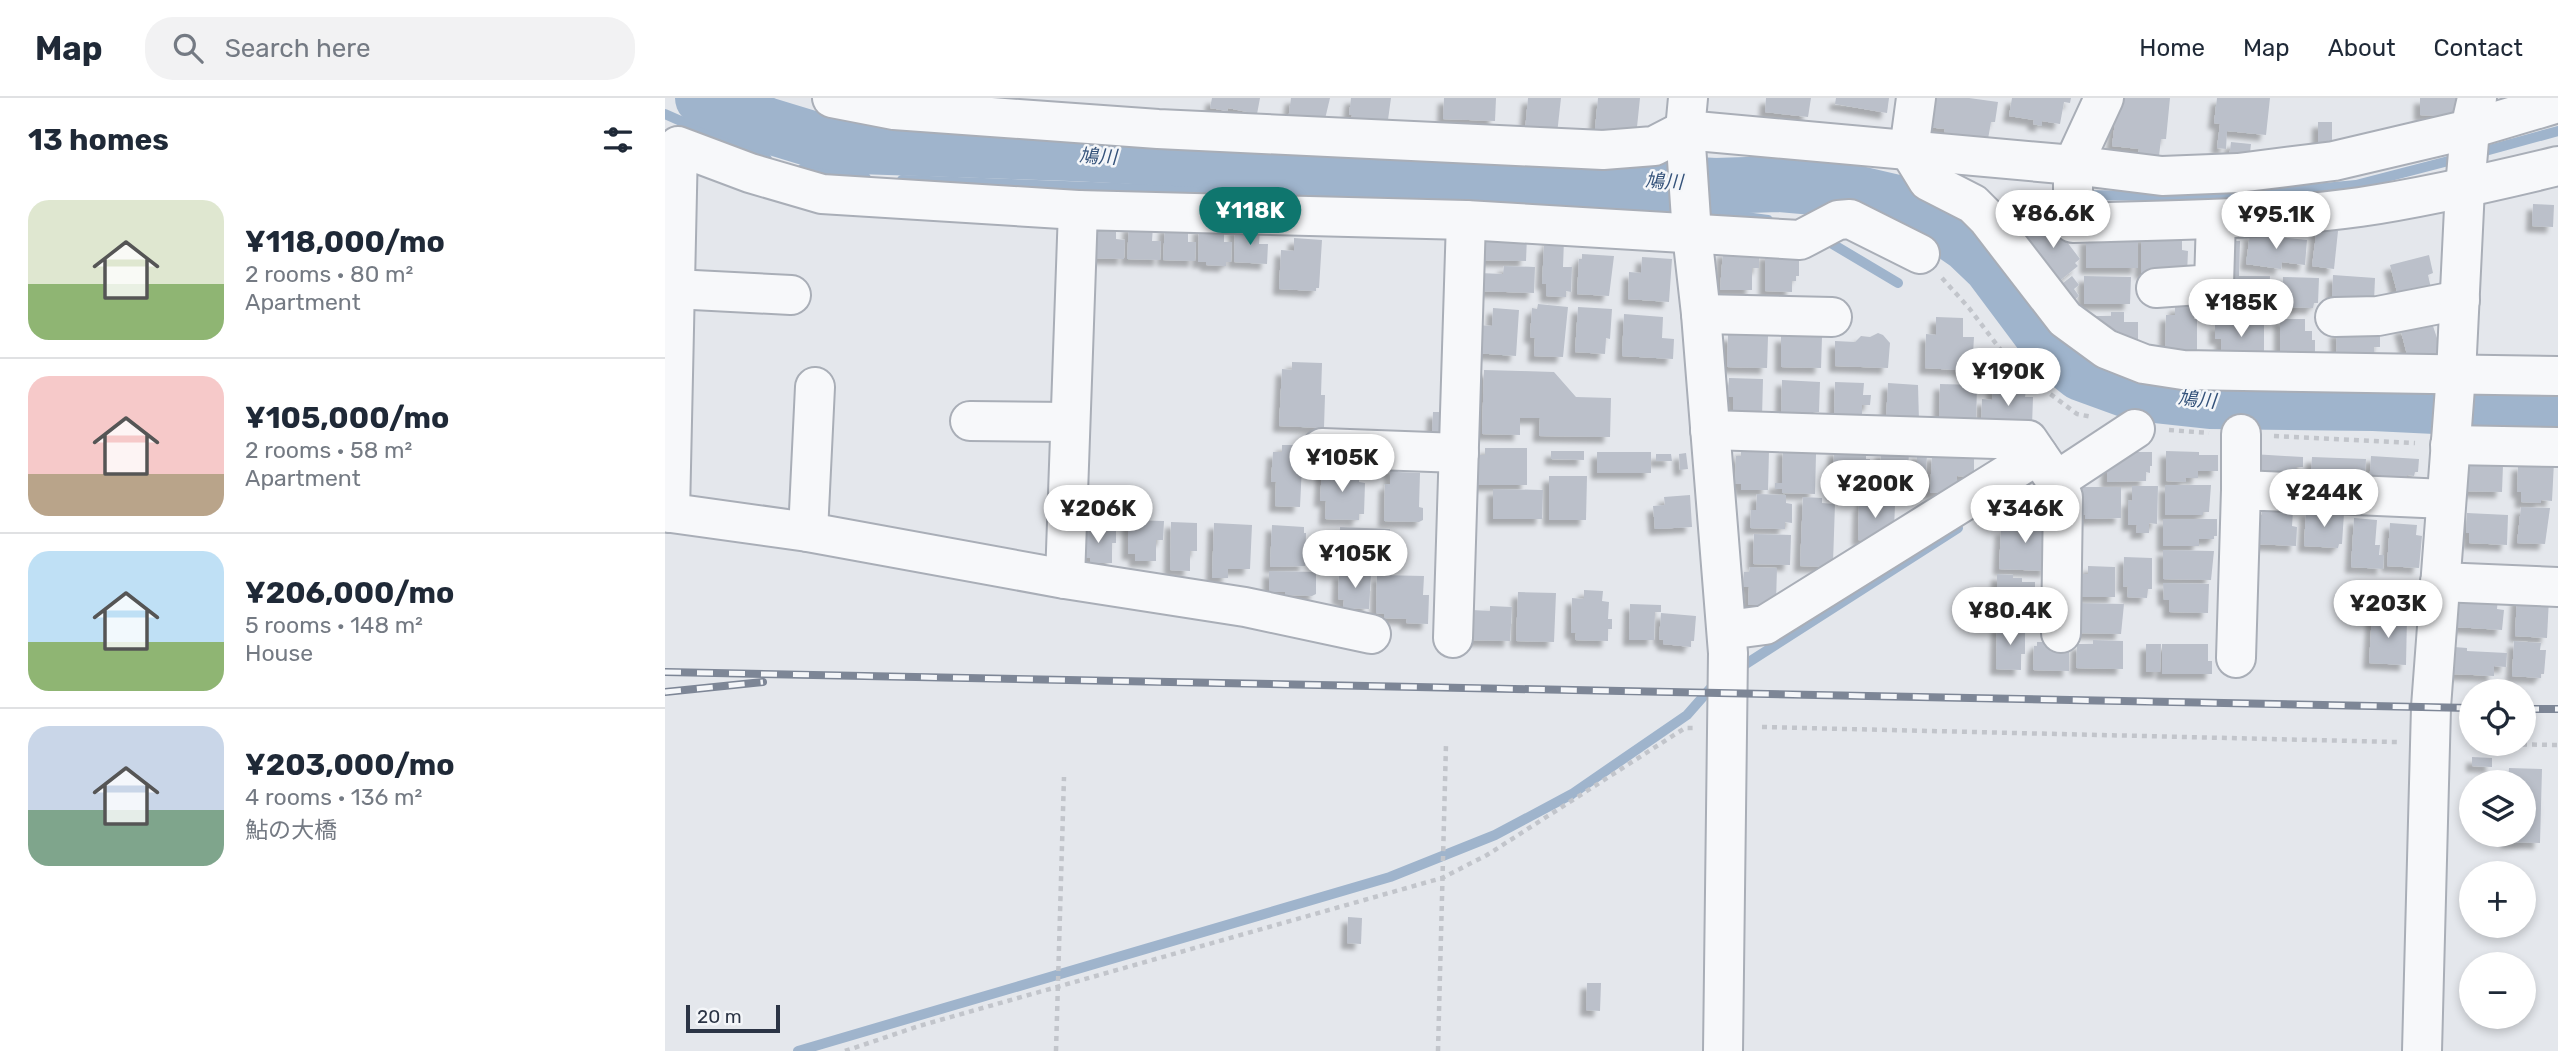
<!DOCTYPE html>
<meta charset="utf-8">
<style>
:root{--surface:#fff;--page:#f2f2f3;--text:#1f2937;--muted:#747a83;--line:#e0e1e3;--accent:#0f766e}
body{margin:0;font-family:Rubik,"Noto Sans JP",sans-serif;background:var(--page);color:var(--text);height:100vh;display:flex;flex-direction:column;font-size:26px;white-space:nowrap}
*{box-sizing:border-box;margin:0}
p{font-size:23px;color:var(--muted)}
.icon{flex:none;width:38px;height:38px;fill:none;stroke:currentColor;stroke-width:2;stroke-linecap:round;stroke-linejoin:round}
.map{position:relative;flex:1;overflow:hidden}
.drawer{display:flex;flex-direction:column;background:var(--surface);width:665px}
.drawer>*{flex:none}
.tools{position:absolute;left:1794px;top:581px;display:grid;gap:14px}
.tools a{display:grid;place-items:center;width:77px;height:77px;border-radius:50%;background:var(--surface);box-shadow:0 4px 10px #0003;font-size:35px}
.scale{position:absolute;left:21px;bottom:18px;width:94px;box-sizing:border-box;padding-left:7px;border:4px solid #2b3445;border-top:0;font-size:19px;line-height:24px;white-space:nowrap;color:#2b3445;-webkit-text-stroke:5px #f4f6f9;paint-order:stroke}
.price{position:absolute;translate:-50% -60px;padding:0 16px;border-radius:24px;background:#fff;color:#222;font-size:23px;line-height:46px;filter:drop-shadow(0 2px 4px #0008)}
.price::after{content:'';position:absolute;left:50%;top:42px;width:21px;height:16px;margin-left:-10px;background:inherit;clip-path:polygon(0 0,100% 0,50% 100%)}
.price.current{background:var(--accent);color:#fff}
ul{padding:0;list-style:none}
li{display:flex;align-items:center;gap:21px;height:175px;padding:0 28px}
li+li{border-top:2px solid var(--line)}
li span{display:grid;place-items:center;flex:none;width:196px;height:140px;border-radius:21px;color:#555}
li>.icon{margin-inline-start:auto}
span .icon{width:84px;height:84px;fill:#fffc;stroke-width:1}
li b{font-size:30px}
h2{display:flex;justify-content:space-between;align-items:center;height:84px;padding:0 28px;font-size:30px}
header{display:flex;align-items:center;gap:42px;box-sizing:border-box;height:98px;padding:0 35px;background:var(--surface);border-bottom:2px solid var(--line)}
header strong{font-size:33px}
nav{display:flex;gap:38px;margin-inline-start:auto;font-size:24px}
.search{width:490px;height:63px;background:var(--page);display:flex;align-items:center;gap:18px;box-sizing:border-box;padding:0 24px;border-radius:28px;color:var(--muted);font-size:26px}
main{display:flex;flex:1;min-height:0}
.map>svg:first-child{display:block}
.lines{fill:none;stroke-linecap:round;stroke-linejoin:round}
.stream{stroke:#9fb4cc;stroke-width:10}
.river{stroke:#9fb4cc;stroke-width:56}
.building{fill:#bbc0ca;filter:url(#shadow)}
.minor-casing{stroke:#a9aeb7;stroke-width:42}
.path{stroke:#c2c5cb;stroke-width:4.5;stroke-dasharray:5 5;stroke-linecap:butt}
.minor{stroke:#f7f8fa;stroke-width:38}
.rail-casing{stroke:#7d8696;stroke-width:8}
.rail{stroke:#f4f6f9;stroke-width:5;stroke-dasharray:16;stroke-linecap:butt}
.labels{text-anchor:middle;stroke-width:5;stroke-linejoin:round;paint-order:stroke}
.water-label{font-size:19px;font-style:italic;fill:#34527a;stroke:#f4f6f9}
</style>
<header>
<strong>Map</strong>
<div class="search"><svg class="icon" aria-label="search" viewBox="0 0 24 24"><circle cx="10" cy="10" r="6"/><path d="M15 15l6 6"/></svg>Search here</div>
<nav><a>Home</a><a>Map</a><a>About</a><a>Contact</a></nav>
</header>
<main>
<section class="drawer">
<h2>13 homes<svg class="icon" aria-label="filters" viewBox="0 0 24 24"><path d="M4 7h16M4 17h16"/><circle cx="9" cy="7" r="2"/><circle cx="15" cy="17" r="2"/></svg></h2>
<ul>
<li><span style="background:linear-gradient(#dfe7d0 60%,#8fb573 0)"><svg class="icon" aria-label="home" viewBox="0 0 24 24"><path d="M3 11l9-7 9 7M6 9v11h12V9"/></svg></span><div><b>¥118,000/mo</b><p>2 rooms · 80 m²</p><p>Apartment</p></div></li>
<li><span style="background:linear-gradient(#f6c9c9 70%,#b9a48a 0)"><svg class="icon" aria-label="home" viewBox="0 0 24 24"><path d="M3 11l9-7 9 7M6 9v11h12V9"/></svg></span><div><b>¥105,000/mo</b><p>2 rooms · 58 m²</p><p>Apartment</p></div></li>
<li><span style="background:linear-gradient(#bfe0f5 65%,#8fb573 0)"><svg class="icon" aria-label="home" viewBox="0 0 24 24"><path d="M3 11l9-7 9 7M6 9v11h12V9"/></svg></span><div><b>¥206,000/mo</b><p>5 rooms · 148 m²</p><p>House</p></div></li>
<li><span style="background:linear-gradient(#c9d6e8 60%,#7fa58c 0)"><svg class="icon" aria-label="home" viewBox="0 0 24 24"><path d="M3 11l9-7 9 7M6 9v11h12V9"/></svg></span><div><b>¥203,000/mo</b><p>4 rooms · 136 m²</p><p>鮎の大橋</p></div></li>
</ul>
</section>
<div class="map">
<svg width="1893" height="953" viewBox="0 0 1893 953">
<defs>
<filter id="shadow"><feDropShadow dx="-6" dy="6" stdDeviation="2" flood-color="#0004"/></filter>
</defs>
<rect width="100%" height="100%" fill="#e4e7ec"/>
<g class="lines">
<g class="stream">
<path d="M0 16 102 61"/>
<path d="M1813 55 1893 33"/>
<path d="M137 71 201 80"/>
<path d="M237 82 785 102"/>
<path d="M1415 97 1562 99 1691 87 1795 60"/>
<path d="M804 103 1016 112"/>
<path d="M1035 113 1103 122"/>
<path d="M1332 119 1356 97H1400"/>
<path d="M1159 141 1233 185"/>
<path d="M1303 146 1319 131"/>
<path d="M1468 310 1486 297"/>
<path d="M1073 571 1293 430"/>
<path d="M133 953 725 779 830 737 907 696 1022 617 1051 584"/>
</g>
<path class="river" d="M38 0 101 27 147 41 193 48 406 55 821 75 1050 88 1114 86 1172 91 1228 104 1280 130 1303 146 1326 168 1391 255 1416 275 1471 295 1545 303 1709 305 1893 314"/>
</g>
<g class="building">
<path d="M547 0H595L592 16 563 10 562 13 545 10Z"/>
<path d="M626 0H665L660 21 623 23Z"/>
<path d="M686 0H726L722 29 686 25 687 17H684Z"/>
<path d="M779 0H831L830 23 778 21Z"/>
<path d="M863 0H896L892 36 860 33Z"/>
<path d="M933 0H975L972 29H970L969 34 930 31Z"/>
<path d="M1101 0H1146L1143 19 1100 14Z"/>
<path d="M1171 0H1224L1222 15 1170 6Z"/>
<path d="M1266 0H1304L1333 4 1330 24H1326L1323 41 1279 34 1280 31 1262 29Z"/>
<path d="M1347 0H1406L1405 5 1399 4 1395 26 1377 23V28L1368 26 1369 22 1344 18Z"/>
<path d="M1453 0H1505L1501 41H1496L1494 58 1473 56 1474 51 1447 48Z"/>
<path d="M1552 0H1605L1601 37 1562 33 1561 51 1552 50 1555 26 1549 25Z"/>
<path d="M1755 0H1792L1791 19 1755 17Z"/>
<rect x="1653" y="24" width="14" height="21"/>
<path d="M1566 44 1586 46 1584 63 1564 61Z"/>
<path d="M1868 106 1889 107 1888 129 1867 128Z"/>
<path d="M1381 122 1383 125 1386 123 1415 161 1410 165 1413 168 1393 184 1359 139Z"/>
<path d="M428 126H451V141L460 142 459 161 427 160Z"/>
<path d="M464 127 488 128 487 143H496L495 162 462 161Z"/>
<path d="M500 128 523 129V144H531L530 163 498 162Z"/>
<path d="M534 129 559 130V144H567L566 164H561V168L541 167V164H533Z"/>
<path d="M570 130 595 131 594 146H603L602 166 569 164Z"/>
<path d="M1652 130 1673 133 1669 171 1647 168Z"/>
<path d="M1585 136 1642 142 1640 167 1617 164 1616 171 1581 166Z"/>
<path d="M1476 137H1517V152L1523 153 1522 176 1476 175Z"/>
<path d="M815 138H862L861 163 814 162Z"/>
<path d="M1473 138V170H1421V140Z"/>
<path d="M629 140 657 142 654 190H651V193L614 191 616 152 629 153Z"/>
<path d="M884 141 899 142 898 169H907L906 194 901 193V199L881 198V186H877L879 148H883Z"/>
<path d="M1566 143H1575L1574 178H1605L1604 205H1608V217H1565Z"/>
<path d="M1058 153 1094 155V170H1087V192H1055Z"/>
<path d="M1100 155 1134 157V178H1131V183H1127V194L1100 193Z"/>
<path d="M917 156 949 158 944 198 912 196 914 161H917Z"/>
<path d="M1764 157 1768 175 1763 177 1766 190 1738 197 1737 193 1732 194 1725 167Z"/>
<path d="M977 159 1007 161 1004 204 963 201 964 174 976 175Z"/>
<path d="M839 168 870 169 869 195 813 193 814 175 838 176Z"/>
<path d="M1668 177 1710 180 1709 203 1667 198Z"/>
<path d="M1407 178 1414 187 1409 191 1414 198 1403 208 1393 189Z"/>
<path d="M1419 178 1466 179 1465 206H1419Z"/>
<path d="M1618 179 1654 180 1653 205H1649L1648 210 1617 209Z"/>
<path d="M873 206 903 209 898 259 869 258 870 240 865 239 867 210 872 211Z"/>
<path d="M1510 208H1529V221H1532V259L1500 258 1501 217H1510Z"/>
<path d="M913 209 947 211 945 241 941 240 940 256 910 254Z"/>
<path d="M828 210 854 212 851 258 810 255 812 227 827 228Z"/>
<path d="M1446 214H1459V224H1473V249L1431 230V218H1446Z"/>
<path d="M959 216 998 219 997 240 1009 241 1008 261 957 258Z"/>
<path d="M1271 219 1298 220V239H1309L1307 273 1260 270 1261 236 1271 237Z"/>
<path d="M1615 221H1640V233H1647V242H1650V258L1615 262Z"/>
<path d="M1767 225 1776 252 1773 253 1774 256 1744 264 1735 230Z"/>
<path d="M1550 226 1599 227V258L1556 257V241H1550Z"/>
<path d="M1715 232V249H1709L1710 262 1672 264 1671 233Z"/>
<path d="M1213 235 1218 237 1225 245 1223 270 1170 268V243L1190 244 1196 238 1205 239Z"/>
<path d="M1063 237 1103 238 1102 270 1062 269Z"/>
<path d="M1116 238 1157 239 1156 270 1116 269Z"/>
<path d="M627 264 657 265 656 297H660L659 330 614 328 617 271 627 272Z"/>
<path d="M819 272 889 274 911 299 946 300 945 339 874 338 875 320H855V337L817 336Z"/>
<path d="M1064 280 1098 281 1097 320 1068 314V299H1063Z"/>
<path d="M1117 282 1155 284 1154 314H1148V320L1116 319Z"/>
<path d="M1170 284 1199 285 1198 297H1206L1205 307H1197V318L1169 320Z"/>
<path d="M1223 285 1253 287 1254 324 1221 322Z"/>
<path d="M1275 286 1312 287 1311 326 1274 324Z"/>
<path d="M1328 288 1361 292 1360 299H1368L1367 328 1316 325 1317 301 1327 302Z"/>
<path d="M768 314H779L778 335 767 334Z"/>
<path d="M617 347H638L635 409 610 408 611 384H606L608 354H617Z"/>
<path d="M820 350H862V387H811L812 357H820Z"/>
<path d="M1118 350 1146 351V356H1151L1150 396 1117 395V391H1110V385H1117Z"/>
<path d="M1169 351 1184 352V356H1201V361H1205L1204 386H1201V397L1168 396Z"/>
<path d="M1076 352H1104L1103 392H1076V386H1070L1071 358H1076Z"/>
<path d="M886 353H919V362L886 361Z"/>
<path d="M1501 353 1534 354V357H1553V373H1533V380H1520L1521 384 1501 383Z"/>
<rect x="932" y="354" width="54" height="21"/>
<path d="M1216 354 1244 355 1243 373H1248L1246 398 1214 396Z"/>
<path d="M1459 354H1487V368H1485V375L1481 374V383L1442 384V366H1452V358Z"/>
<path d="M1021 355 1023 371 1015 372 1014 356Z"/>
<path d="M1252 355 1262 356 1261 375H1252Z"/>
<path d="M991 356H1006L1007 363H991Z"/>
<path d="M1267 356 1309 358V379L1292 378V391L1284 395H1265Z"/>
<path d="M1587 356 1638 359V369H1631V372H1627V385L1596 383Z"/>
<path d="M1706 358 1754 361 1753 374H1750L1749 378 1742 377 1741 390 1704 388Z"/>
<path d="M1647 359 1701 361 1700 380 1645 386Z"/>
<path d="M1889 364 1887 403 1876 402V405L1856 404V394H1852L1853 367Z"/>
<path d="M1799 365 1838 367 1837 394 1797 393Z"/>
<path d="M660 366H679L678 380H694V384L700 385 699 416H694V422L660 421 661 403H655L657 371H659Z"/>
<path d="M725 368 734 369 733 374 755 375 754 409 758 410V422L754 424 719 423 720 386H725Z"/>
<path d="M884 378H922L921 422H884Z"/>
<path d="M1500 387H1546L1544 414H1538V417H1500Z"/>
<path d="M1467 388H1493L1492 426 1484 425V435H1471L1472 427H1463V402L1467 403Z"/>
<path d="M1416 389H1456V420L1420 421V417H1412Z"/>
<path d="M828 391 878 392 877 421H828Z"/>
<path d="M1092 396 1121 397V405L1127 406V425L1120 424V431L1085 430 1086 412H1091Z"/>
<path d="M1025 397 1027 429 990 431 988 408 1000 407 999 399Z"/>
<path d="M1138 399 1157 400V405L1170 406 1168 465H1162V469L1135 468Z"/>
<path d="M1198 400 1219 401V406L1230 407 1229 431 1213 443 1193 442 1194 407H1197Z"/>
<path d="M1856 409 1885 410 1880 446 1852 445Z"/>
<path d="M1597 411 1628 413 1627 428 1632 429 1631 448 1589 446 1590 417H1597Z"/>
<path d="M1641 413 1679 415 1677 446H1674L1673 450 1639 448Z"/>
<path d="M1356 415 1375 416 1374 426H1383L1382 473 1334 471 1336 431H1342V428L1346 429 1347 425H1356Z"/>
<path d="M1802 415 1843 417 1842 447 1804 445V435H1801Z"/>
<path d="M1689 420 1712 422 1710 447H1715L1714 457H1719L1718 471 1686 469Z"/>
<path d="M1498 421H1552V438H1549V441H1534V448H1498Z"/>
<path d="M463 422 499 423 498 442H491V463H470V456H463Z"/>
<path d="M506 424 532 425V453H525V473L505 472Z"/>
<path d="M549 425 587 427 585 471H563V480H547Z"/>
<path d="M1725 425 1752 427 1751 437 1757 438 1754 470 1722 468Z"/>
<path d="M607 427 639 429V435H641L640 468 605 469Z"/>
<path d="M675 429 725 431 724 460 674 458Z"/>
<path d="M416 430 451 431V445H447V465H425V460H415Z"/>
<path d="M1089 436 1126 437 1125 467 1088 466Z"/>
<path d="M1498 452 1549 453 1546 482 1498 481Z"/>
<path d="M1459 459 1487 460V491H1483L1482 500 1462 499 1463 488 1458 489Z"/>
<path d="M1423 468 1450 469V499H1414L1415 476H1423Z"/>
<path d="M1085 469 1112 470 1111 504 1107 507H1083L1084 489H1078L1079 474H1084Z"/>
<path d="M604 473 651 474V496L647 498 620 497V494H604Z"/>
<path d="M674 475 706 476 704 511 678 510 679 502 673 501Z"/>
<path d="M1332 476 1348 477V480H1357V484H1370V513H1343L1344 508 1332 505Z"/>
<path d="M712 477 759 478 758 497H764L763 526 741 525 742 521 719 520V516L711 515Z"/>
<path d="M1498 485 1544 486 1543 515 1504 514V502H1499Z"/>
<path d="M919 492 938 493 937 503 944 504 943 521H947V531H943V543L910 542 911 535H906L907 500 919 501Z"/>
<path d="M853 494 891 495 889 544 851 543Z"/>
<path d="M1833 499 1832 511 1839 512 1837 532 1790 529 1792 503Z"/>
<path d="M1852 499 1884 500 1882 540 1850 538Z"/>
<path d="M1413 505 1459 506 1456 536 1412 535Z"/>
<path d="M965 506 996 507V514H990L989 542H964Z"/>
<path d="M825 508 847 509 845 543 803 542 807 512 825 513Z"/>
<path d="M996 515 1031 518 1029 543H1026V549L998 546V542L994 541Z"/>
<path d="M1707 516 1742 518 1741 567 1704 565Z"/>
<path d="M1332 527 1352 528V532H1360V556H1356V572L1331 571Z"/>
<path d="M1428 542 1458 543V571L1411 570 1412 546H1428Z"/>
<path d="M1849 543 1876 545 1875 552H1881L1879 576H1876V580L1847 578Z"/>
<path d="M1372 544H1385L1404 552V573L1368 572 1369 548H1372Z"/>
<path d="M1481 546H1496L1495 574H1481Z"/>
<path d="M1497 546H1543V563H1547V576H1497Z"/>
<path d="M1789 549 1802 550V553L1842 555 1841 569 1829 568V578L1787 576Z"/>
<path d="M1807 659 1827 660V669L1807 668Z"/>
<path d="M1844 670 1877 671 1875 745 1842 744V737H1858V684H1843Z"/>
<path d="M683 819 697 820 696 846 682 845Z"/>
<path d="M922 885H936L935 913 921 912Z"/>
</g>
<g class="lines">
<defs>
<g id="minor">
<path d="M167 0 229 12 493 31 938 52 989 48 1020 32 1408 67 1497 78 1573 75 1669 63 1805 31 1893 5"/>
<path d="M1023 0 1020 32 1027 136 1036 216 1063 555 1058 953"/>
<path d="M1251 0 1244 52 1263 83 1308 106 1322 120 1400 221 1441 251 1479 266 1518 272 1893 278"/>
<path d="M1439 0 1408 67V125C1504 122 1600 122 1695 109 1762 99 1827 84 1893 68"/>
<path d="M1491 190 1549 186 1551 121"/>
<path d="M9 191 126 197"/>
<path d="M1036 216 1167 219"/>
<path d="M1670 219 1713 218 1795 202"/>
<path d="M305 323 405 324"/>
<path d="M1045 332 1363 342 1391 383 1470 331"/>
<path d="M1576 336V392"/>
<path d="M1785 347 1893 349"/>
<path d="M657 350 794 355"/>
<path d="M1391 383 1398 399 1396 535"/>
<path d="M0 414 143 434 400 481 580 509 706 536"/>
<path d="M5 415 13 48 85 75 157 96 413 112"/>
<path d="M143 434 150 289"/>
<path d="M400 481 413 112 801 122 1135 142 1173 122 1185 121 1255 156"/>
<path d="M1775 484 1893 489"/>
<path d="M1062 532 1100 527 1373 357"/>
<path d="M788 540 801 122"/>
<path d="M1571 560 1576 392 1781 401"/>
<path d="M1757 953 1766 609 1791 276 1800 90 1805 31 1812 0"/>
</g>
</defs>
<use href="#minor" class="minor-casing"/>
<g class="path">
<path d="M1277 180 1304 210 1348 268 1412 316 1427 319"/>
<path d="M1504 332 1544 335"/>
<path d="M1609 338 1750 345"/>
<path d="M1097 629 1732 644"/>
<path d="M1827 646 1893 647"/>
<path d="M180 953 254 928 777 780 822 757 1020 630H1028"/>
<path d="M391 953 399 679"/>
<path d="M773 953 781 646"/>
</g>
<use href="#minor" class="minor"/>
<defs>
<g id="rail">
<path d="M0 574 1806 610"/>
<path d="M0 594 98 584"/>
<path d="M1858 611H1893"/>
</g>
</defs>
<use href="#rail" class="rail-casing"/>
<use href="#rail" class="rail"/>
</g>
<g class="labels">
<g class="water-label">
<text transform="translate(433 58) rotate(2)" y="7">鳩川</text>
<text transform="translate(999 83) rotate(2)" y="7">鳩川</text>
<text transform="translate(1532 301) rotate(5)" y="7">鳩川</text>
</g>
</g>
</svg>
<div class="tools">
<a><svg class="icon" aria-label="locate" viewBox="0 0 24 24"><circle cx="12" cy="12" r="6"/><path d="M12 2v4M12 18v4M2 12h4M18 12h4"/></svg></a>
<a><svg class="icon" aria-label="layers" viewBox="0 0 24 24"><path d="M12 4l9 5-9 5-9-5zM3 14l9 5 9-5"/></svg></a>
<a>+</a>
<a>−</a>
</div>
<div class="scale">20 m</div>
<b class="price current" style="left:585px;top:149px">¥118K</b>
<b class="price" style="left:1388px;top:152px">¥86.6K</b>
<b class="price" style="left:1611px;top:153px">¥95.1K</b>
<b class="price" style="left:1576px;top:241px">¥185K</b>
<b class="price" style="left:1343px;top:310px">¥190K</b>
<b class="price" style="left:677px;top:396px">¥105K</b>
<b class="price" style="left:1210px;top:422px">¥200K</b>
<b class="price" style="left:1659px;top:431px">¥244K</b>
<b class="price" style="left:433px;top:447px">¥206K</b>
<b class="price" style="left:1360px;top:447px">¥346K</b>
<b class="price" style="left:690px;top:492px">¥105K</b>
<b class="price" style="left:1723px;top:542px">¥203K</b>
<b class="price" style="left:1345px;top:549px">¥80.4K</b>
</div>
</main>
